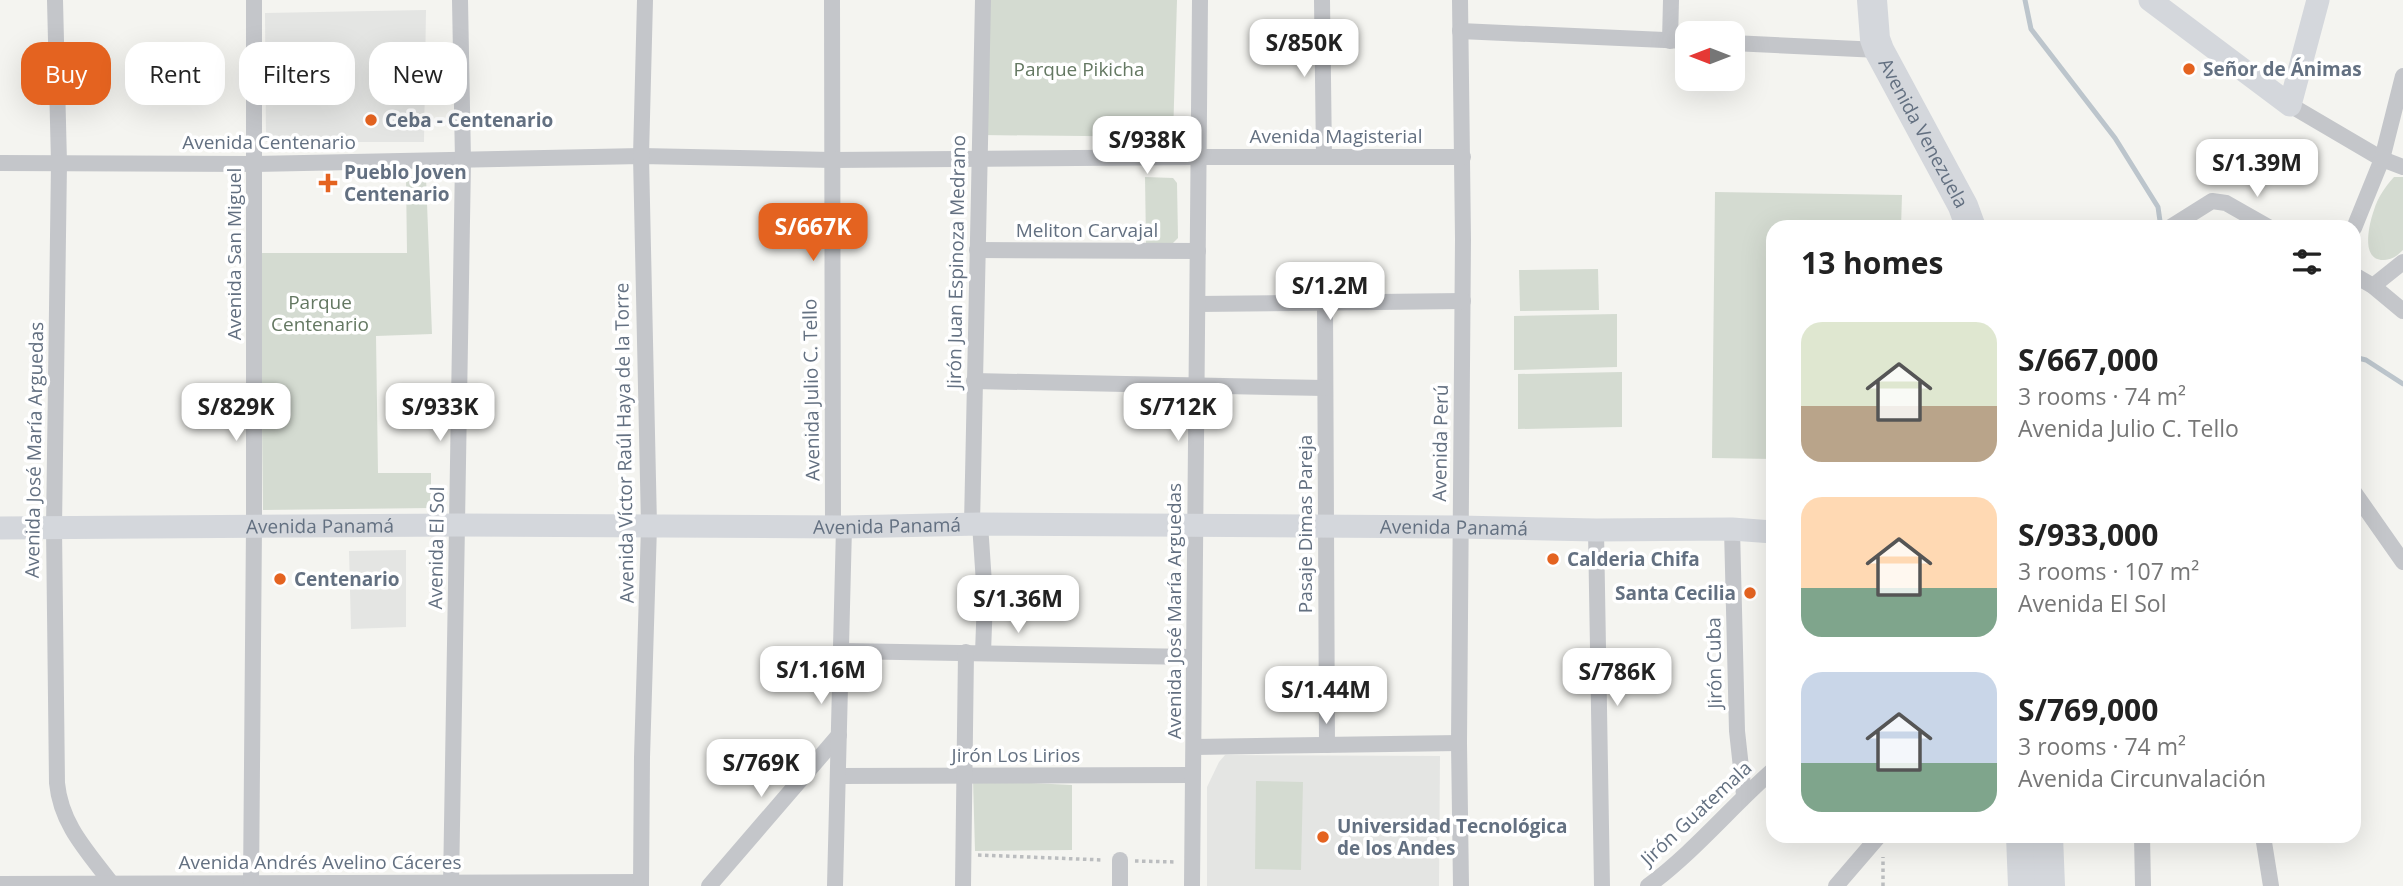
<!DOCTYPE html>
<meta charset="utf-8">
<style>
:root{--surface:#fff;--page:#f2f2f2;--text:#222;--muted:#767676;--accent:#e46320}
body{margin:0;font-family:"Open Sans",sans-serif;background:var(--page);color:var(--text);height:100vh;display:flex;flex-direction:column;font-size:26px;white-space:nowrap}
*{box-sizing:border-box;margin:0}
p{font-size:23px;color:var(--muted)}
.icon{flex:none;width:38px;height:38px;fill:none;stroke:currentColor;stroke-width:2;stroke-linecap:round;stroke-linejoin:round}
.map{position:relative;flex:1;overflow:hidden}
.side{position:absolute;left:1766px;top:220px;width:595px;height:623px;display:flex;flex-direction:column;background:var(--surface);border-radius:21px;box-shadow:0 7px 28px #0002}
.side>*{flex:none}
.banner{position:absolute;left:21px;top:42px;width:665px;height:63px;display:flex;gap:14px}
.needle{width:46px;rotate:270deg}
.buttons{position:absolute;left:1675px;top:21px;display:grid;gap:14px}
.buttons a{display:grid;place-items:center;width:70px;height:70px;border-radius:14px;background:var(--surface);box-shadow:0 7px 28px #0002;font-size:35px}
.price{position:absolute;translate:-50% -60px;padding:0 16px;border-radius:14px;background:#fff;color:#222;font-size:23px;line-height:46px;filter:drop-shadow(0 2px 4px #0008)}
.price::after{content:'';position:absolute;left:50%;top:42px;width:21px;height:16px;margin-left:-10px;background:inherit;clip-path:polygon(0 0,100% 0,50% 100%)}
.price.selected{background:var(--accent);color:#fff}
ul{padding:0;list-style:none}
li{display:flex;align-items:center;gap:21px;height:175px;padding:0 35px}
li span{display:grid;place-items:center;flex:none;width:196px;height:140px;border-radius:21px;color:#555}
li>.icon{margin-inline-start:auto}
span .icon{width:84px;height:84px;fill:#fffc;stroke-width:1}
li b{font-size:30px}
h2{display:flex;justify-content:space-between;align-items:center;height:84px;padding:0 35px;font-size:30px}
.tag{padding:0 24px;border-radius:21px;background:var(--surface);box-shadow:0 7px 28px #0002;font-size:24px;line-height:63px}
.tag.selected{background:var(--accent);color:#fff}
.map>svg:first-child{display:block}
.built{fill:#e4e5e3}
.green{fill:#d4dbd1}
.lines{fill:none;stroke-linecap:round;stroke-linejoin:round}
.stream{stroke:#bcc5cc;stroke-width:5}
.path{stroke:#bbbdbf;stroke-width:3.5;stroke-dasharray:3.5 3.5;stroke-linecap:butt}
.street{stroke:#c4c6ca;stroke-width:16}
.secondary{stroke:#d4d7dc;stroke-width:23}
.highway{stroke:#d4d7dc;stroke-width:30}
.poi-dot{fill:#e46320;stroke:#fff;stroke-width:2.5}
.labels{text-anchor:middle;stroke-width:7;stroke-linejoin:round;paint-order:stroke}
.park-label{font-size:19px;fill:#647862;stroke:#fff}
.poi-label{font-size:19px;font-weight:bold;fill:#637081;stroke:#fff;text-anchor:start}
.street-label{font-size:19px;fill:#637081;stroke:#fff}
</style>
<div class="map">
<svg width="2403" height="886" viewBox="0 0 2403 886">
<rect width="100%" height="100%" fill="#f4f4f0"/>
<g class="built">
<path d="M426 10 424 142H266L265 13Z"/>
<path d="M406 550V627L351 629 349 551Z"/>
<path d="M1225 755 1440 756 1439 886H1207V787L1219 762Z"/>
</g>
<g class="green">
<path d="M987 0H1177L1173 137 981 135Z"/>
<path d="M406 177H426L432 334 376 336 378 473H431V508L263 510 260 253H407Z"/>
<path d="M1145 177 1173 178 1177 183 1178 238 1173 243 1146 244Z"/>
<path d="M2394 177H2403V250C2397 256 2393 259 2384 260 2360 261 2369 224 2374 210 2378 197 2385 187 2394 177Z"/>
<path d="M1715 192 1902 195 1901 227 1773 228V459L1712 458Z"/>
<path d="M1598 269 1599 310 1520 311 1519 270Z"/>
<path d="M1617 314V367L1514 370V316Z"/>
<path d="M1622 372V427L1518 429V374Z"/>
<path d="M973 780 1072 785V850L975 851Z"/>
<path d="M1256 781 1303 782 1301 870 1255 869Z"/>
</g>
<g class="lines">
<g class="stream">
<path d="M2025 0 2031 29 2115 138 2158 207 2161 228"/>
<path d="M2354 357 2366 360 2403 384"/>
</g>
<g class="path">
<path d="M978 855 1103 860"/>
<path d="M1135 861 1177 862"/>
<path d="M1883 886V857"/>
</g>
<g class="street">
<path d="M55 0 59 163 54 528 57 783C61 825 88 852 112 884"/>
<path d="M832 0 833 527"/>
<path d="M1322 0 1324 157"/>
<path d="M1460 0 1463 239 1459 743 1461 886"/>
<path d="M1460 31 1687 41"/>
<path d="M1670 41 1671 0"/>
<path d="M1732 43 1879 50"/>
<path d="M2290 105 2382 159 2403 167"/>
<path d="M0 163 255 164 641 156 832 160 1199 157H1463"/>
<path d="M2169 228 2212 201 2226 203 2270 228"/>
<path d="M2354 228 2382 159 2403 76"/>
<path d="M977 250 1198 251"/>
<path d="M2354 275 2373 286 2403 311"/>
<path d="M2373 286 2403 262"/>
<path d="M1198 304 1463 301"/>
<path d="M1325 304 1327 745"/>
<path d="M974 381 1325 388"/>
<path d="M2354 492 2403 562"/>
<path d="M972 524 983 0"/>
<path d="M980 524 985 598 983 653"/>
<path d="M1732 529 1737 731 1744 795"/>
<path d="M1596 530 1602 886"/>
<path d="M842 651 1194 657"/>
<path d="M1194 747 1459 743"/>
<path d="M838 776 1193 775"/>
<path d="M2142 836 2143 886"/>
<path d="M2263 836 2271 886"/>
<path d="M0 884 641 882"/>
<path d="M251 886 254 525V0"/>
<path d="M451 886 463 161 460 0"/>
<path d="M641 886 642 757 649 526 641 156 645 0"/>
<path d="M709 886 839 735"/>
<path d="M835 886 844 527"/>
<path d="M963 886 966 652"/>
<path d="M1120 886V860"/>
<path d="M1192 886 1200 0"/>
<path d="M1648 886C1694 852 1730 808 1773 770"/>
<path d="M1836 886 1879 836"/>
</g>
<g class="secondary">
<path d="M2150 0 2290 105 2318 0"/>
<path id="s1" d="M0 528 458 525 844 527 980 524 1460 527 1596 530 1732 529 1773 532"/>
</g>
<g class="highway">
<path id="s2" d="M1872 0 1875 39 1879 50 1963 206 1971 228"/>
<path d="M2021 836 2023 886"/>
<path d="M2048 836 2050 886"/>
</g>
</g>
<g class="poi-dot">
<circle cx="2189" cy="69" r="7"/>
<circle cx="371" cy="120" r="7"/>
<path d="M324.5 172.5h7v7h7v7h-7v7h-7v-7h-7v-7h7z"/>
<circle cx="1553" cy="559" r="7"/>
<circle cx="280" cy="579" r="7"/>
<circle cx="1750" cy="593" r="7"/>
<circle cx="1323" cy="837" r="7"/>
</g>
<g class="labels">
<g class="park-label">
<text x="1079" y="76">Parque Pikicha</text>
<text x="320" y="309">Parque<tspan x="320" dy="22">Centenario</tspan></text>
</g>
<g class="poi-label">
<text x="2203" y="76">Señor de Ánimas</text>
<text x="385" y="127">Ceba - Centenario</text>
<text x="344" y="179">Pueblo Joven<tspan x="344" dy="22">Centenario</tspan></text>
<text x="1567" y="566">Calderia Chifa</text>
<text x="294" y="586">Centenario</text>
<text x="1736" y="600" text-anchor="end">Santa Cecilia</text>
<text x="1337" y="833">Universidad Tecnológica<tspan x="1337" dy="22">de los Andes</tspan></text>
</g>
<g class="street-label">
<text dy="7" stroke="none"><textPath href="#s2" startOffset="145">Avenida Venezuela</textPath></text>
<text x="1336" y="143">Avenida Magisterial</text>
<text x="269" y="149">Avenida Centenario</text>
<text x="1087" y="237">Meliton Carvajal</text>
<text transform="translate(234 254) rotate(-90)" y="7">Avenida San Miguel</text>
<text transform="translate(956 262) rotate(-89)" y="7">Jirón Juan Espinoza Medrano</text>
<text transform="translate(811 390) rotate(-91)" y="7">Avenida Julio C. Tello</text>
<text transform="translate(624 443) rotate(-91)" y="7">Avenida Víctor Raúl Haya de la Torre</text>
<text transform="translate(1440 443) rotate(-89)" y="7">Avenida Perú</text>
<text transform="translate(34 450) rotate(-89)" y="7">Avenida José María Arguedas</text>
<text transform="translate(1305 524) rotate(-90)" y="7">Pasaje Dimas Pareja</text>
<text dy="7" stroke="none"><textPath href="#s1" startOffset="320">Avenida Panamá</textPath></text>
<text dy="7" stroke="none"><textPath href="#s1" startOffset="887">Avenida Panamá</textPath></text>
<text dy="7" stroke="none"><textPath href="#s1" startOffset="1454">Avenida Panamá</textPath></text>
<text transform="translate(436 548) rotate(-89)" y="7">Avenida El Sol</text>
<text transform="translate(1174 611) rotate(-90)" y="7">Avenida José María Arguedas</text>
<text transform="translate(1714 663) rotate(-91)" y="7">Jirón Cuba</text>
<text x="1016" y="762">Jirón Los Lirios</text>
<text transform="translate(1696 813) rotate(-43)" y="7">Jirón Guatemala</text>
<text x="320" y="869">Avenida Andrés Avelino Cáceres</text>
</g>
</g>
</svg>
<div class="buttons">
<a><svg class="needle" viewBox="-14 -14 28 28"><path d="M0-13l5 13h-10z" fill="#e53935"/><path d="M0 13l5-13h-10z" fill="#767676"/></svg></a>
</div>
<b class="price" style="left:1304px;top:79px">S/850K</b>
<b class="price" style="left:1147px;top:176px">S/938K</b>
<b class="price" style="left:2257px;top:199px">S/1.39M</b>
<b class="price selected" style="left:813px;top:263px">S/667K</b>
<b class="price" style="left:1330px;top:322px">S/1.2M</b>
<b class="price" style="left:236px;top:443px">S/829K</b>
<b class="price" style="left:440px;top:443px">S/933K</b>
<b class="price" style="left:1178px;top:443px">S/712K</b>
<b class="price" style="left:1018px;top:635px">S/1.36M</b>
<b class="price" style="left:821px;top:706px">S/1.16M</b>
<b class="price" style="left:1617px;top:708px">S/786K</b>
<b class="price" style="left:1326px;top:726px">S/1.44M</b>
<b class="price" style="left:761px;top:799px">S/769K</b>
<div class="banner">
<a class="tag selected">Buy</a>
<a class="tag">Rent</a>
<a class="tag">Filters</a>
<a class="tag">New</a>
</div>
<section class="side">
<h2>13 homes<svg class="icon" aria-label="filters" viewBox="0 0 24 24"><path d="M4 7h16M4 17h16"/><circle cx="9" cy="7" r="2"/><circle cx="15" cy="17" r="2"/></svg></h2>
<ul>
<li><span style="background:linear-gradient(#dfe7d0 60%,#b9a48a 0)"><svg class="icon" aria-label="home" viewBox="0 0 24 24"><path d="M3 11l9-7 9 7M6 9v11h12V9"/></svg></span><div><b>S/667,000</b><p>3 rooms · 74 m²</p><p>Avenida Julio C. Tello</p></div></li>
<li><span style="background:linear-gradient(#ffd9b3 65%,#7fa58c 0)"><svg class="icon" aria-label="home" viewBox="0 0 24 24"><path d="M3 11l9-7 9 7M6 9v11h12V9"/></svg></span><div><b>S/933,000</b><p>3 rooms · 107 m²</p><p>Avenida El Sol</p></div></li>
<li><span style="background:linear-gradient(#c9d6e8 65%,#7fa58c 0)"><svg class="icon" aria-label="home" viewBox="0 0 24 24"><path d="M3 11l9-7 9 7M6 9v11h12V9"/></svg></span><div><b>S/769,000</b><p>3 rooms · 74 m²</p><p>Avenida Circunvalación</p></div></li>
</ul>
</section>
</div>
